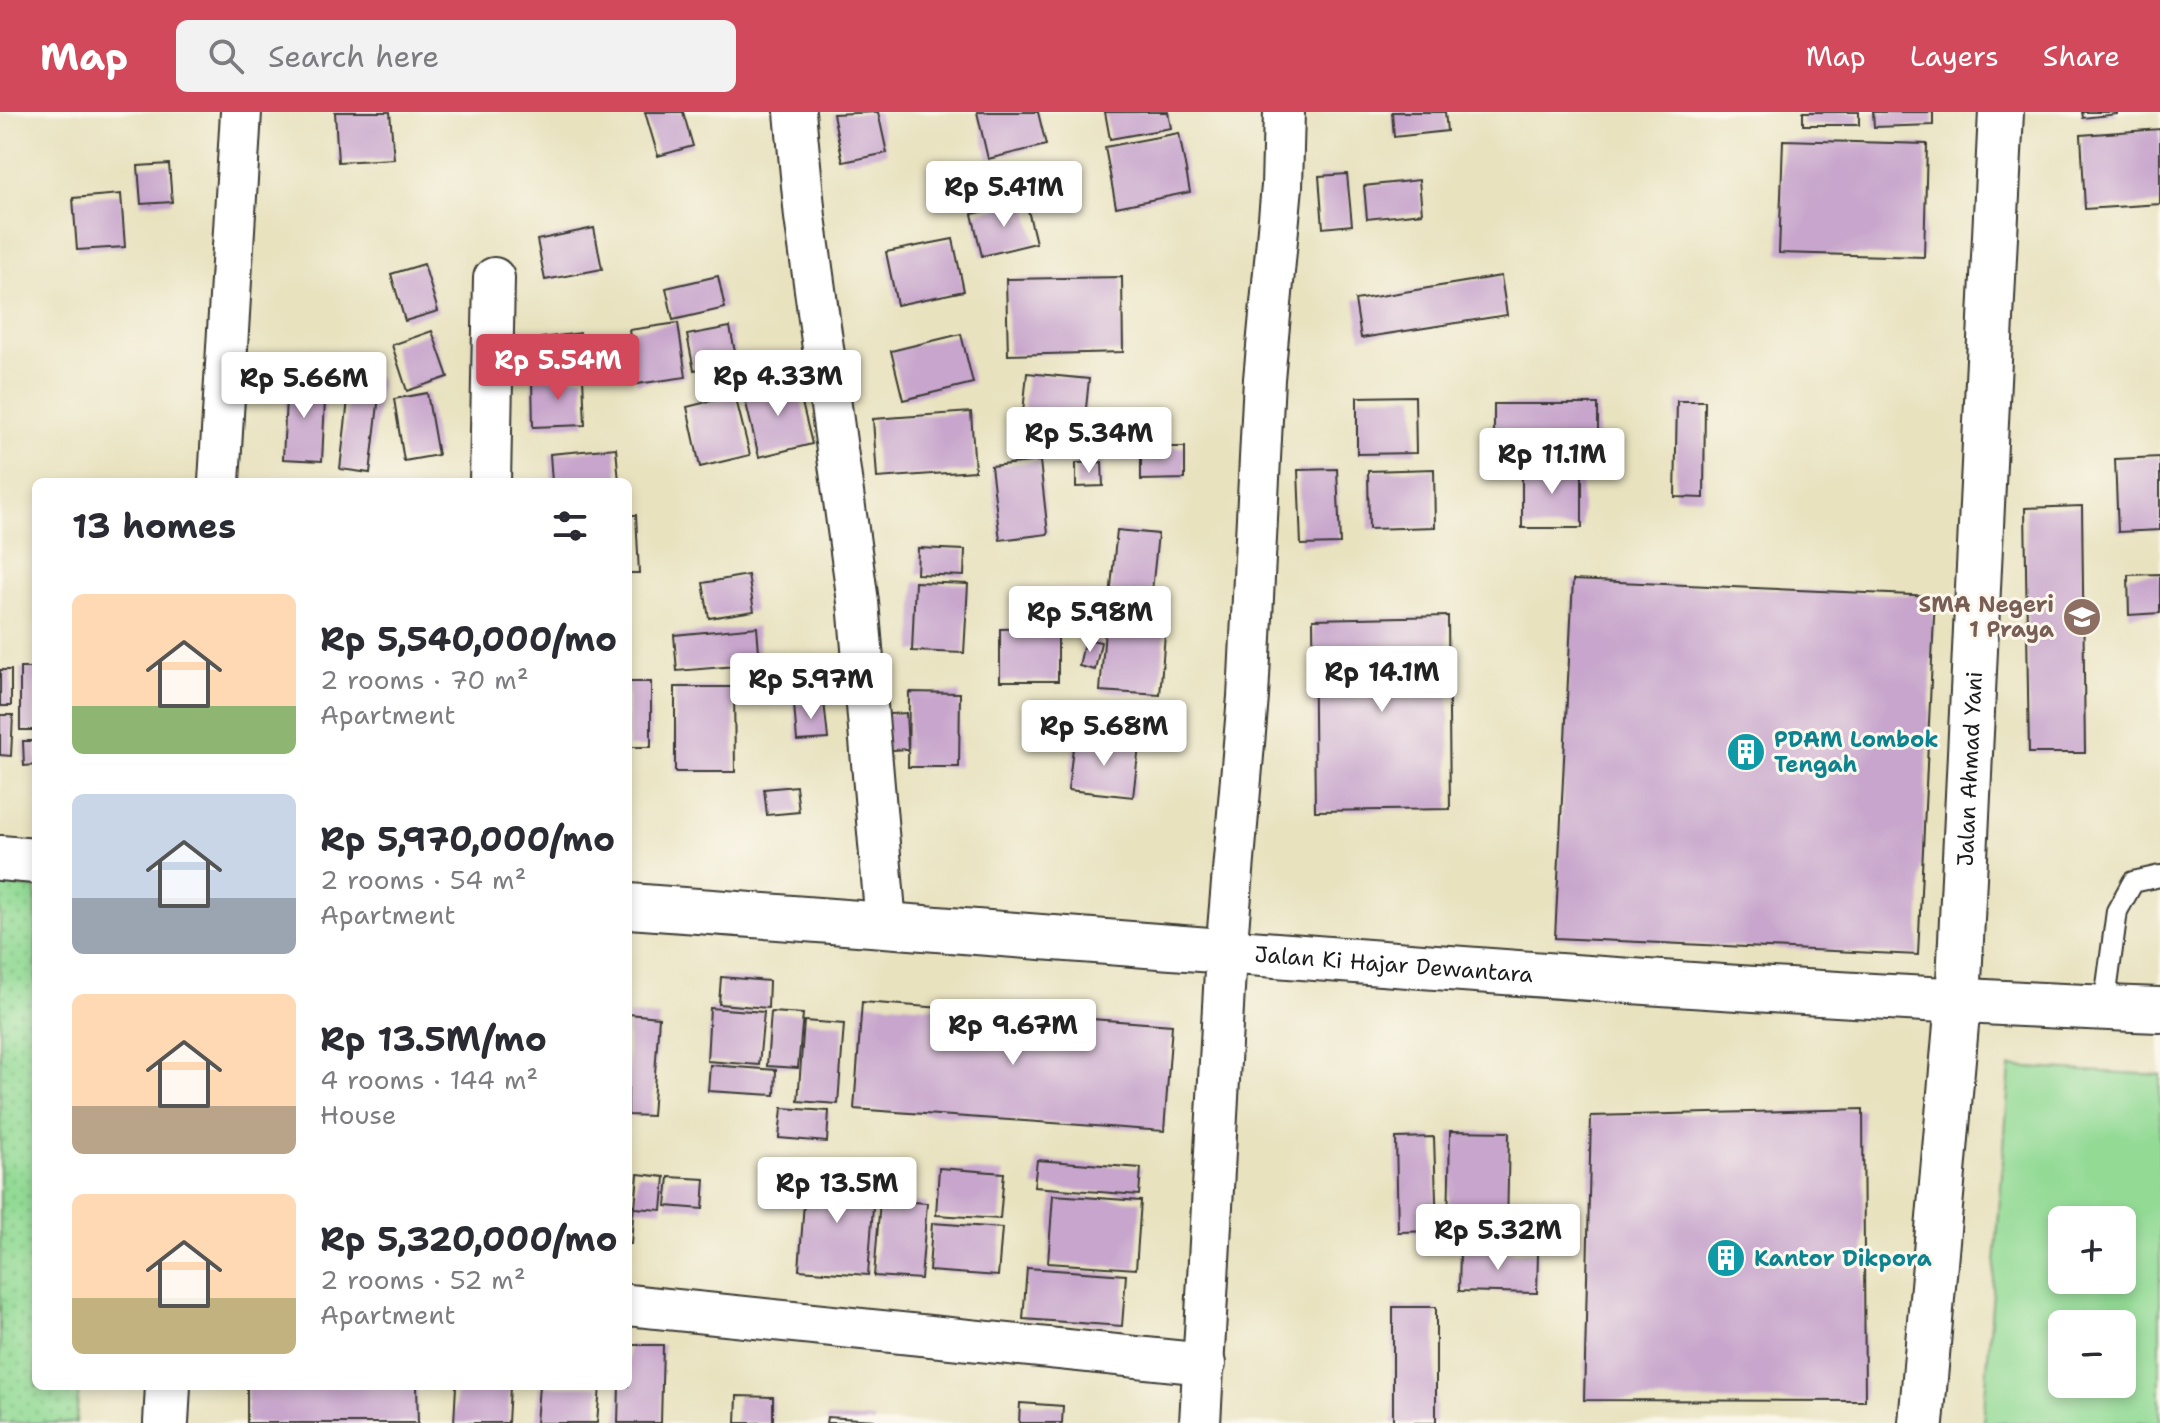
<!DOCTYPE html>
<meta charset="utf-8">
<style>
:root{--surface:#fff;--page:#f2f2f3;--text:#2b2b33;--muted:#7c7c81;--accent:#d1495b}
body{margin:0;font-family:"Shantell Sans",sans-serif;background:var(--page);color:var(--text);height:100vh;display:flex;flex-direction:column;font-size:30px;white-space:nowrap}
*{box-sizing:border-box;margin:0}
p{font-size:26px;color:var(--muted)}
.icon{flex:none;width:44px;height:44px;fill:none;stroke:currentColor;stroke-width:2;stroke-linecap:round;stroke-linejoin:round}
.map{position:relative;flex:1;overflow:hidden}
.sheet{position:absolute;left:32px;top:366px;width:600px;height:912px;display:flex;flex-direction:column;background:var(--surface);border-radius:12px;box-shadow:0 4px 12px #0003}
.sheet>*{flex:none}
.buttons{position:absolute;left:2048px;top:1094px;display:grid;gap:16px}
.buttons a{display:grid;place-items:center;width:88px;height:88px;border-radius:12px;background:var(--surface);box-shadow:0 4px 12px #0003;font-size:40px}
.price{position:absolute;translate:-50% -68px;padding:0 18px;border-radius:8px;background:#fff;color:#222;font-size:26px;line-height:52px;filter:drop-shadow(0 2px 4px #0008)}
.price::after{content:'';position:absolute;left:50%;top:48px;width:24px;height:18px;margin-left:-12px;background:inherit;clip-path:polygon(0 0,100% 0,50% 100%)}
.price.on{background:var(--accent);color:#fff}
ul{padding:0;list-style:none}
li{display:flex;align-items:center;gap:24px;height:200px;padding:0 40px}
li span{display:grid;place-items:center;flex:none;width:224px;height:160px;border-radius:12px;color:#555}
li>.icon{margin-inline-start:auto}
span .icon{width:96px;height:96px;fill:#fffc;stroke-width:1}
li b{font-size:34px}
h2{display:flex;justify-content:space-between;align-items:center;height:96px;padding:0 40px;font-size:34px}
header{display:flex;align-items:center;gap:48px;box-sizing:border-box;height:112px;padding:0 40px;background:var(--accent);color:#fff}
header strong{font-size:38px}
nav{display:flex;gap:44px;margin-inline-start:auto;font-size:28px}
.search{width:560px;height:72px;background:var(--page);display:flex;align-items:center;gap:20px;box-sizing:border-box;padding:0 28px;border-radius:12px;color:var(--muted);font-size:30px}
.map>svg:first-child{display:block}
.grass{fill:#93da95;stroke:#587b58;stroke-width:2;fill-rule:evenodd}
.park{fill:url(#park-dots);stroke:#587b58;stroke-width:2}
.building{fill:#c7a5cc}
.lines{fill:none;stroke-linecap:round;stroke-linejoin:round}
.lane-casing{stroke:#3b3a34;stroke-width:24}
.street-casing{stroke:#3b3a34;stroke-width:44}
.secondary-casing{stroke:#3b3a34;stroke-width:48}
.lane{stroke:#fff;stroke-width:20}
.street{stroke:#fff;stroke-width:40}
.secondary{stroke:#fff;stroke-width:44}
.labels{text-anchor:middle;stroke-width:6;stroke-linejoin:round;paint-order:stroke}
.education-label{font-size:22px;font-weight:bold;fill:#785e54;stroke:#fbf7ec;text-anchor:end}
.culture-label{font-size:22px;font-weight:bold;fill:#0d838f;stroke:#fbf7ec;text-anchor:start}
.street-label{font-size:22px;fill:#1c1c1c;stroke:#fbf7ec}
</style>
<header>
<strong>Map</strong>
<div class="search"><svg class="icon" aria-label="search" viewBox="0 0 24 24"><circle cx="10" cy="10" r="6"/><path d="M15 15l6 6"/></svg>Search here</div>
<nav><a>Map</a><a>Layers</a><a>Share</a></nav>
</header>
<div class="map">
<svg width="2160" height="1311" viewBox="0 0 2160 1311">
<defs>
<pattern id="park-dots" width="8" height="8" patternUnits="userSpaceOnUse" patternTransform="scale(2)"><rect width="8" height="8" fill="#93da95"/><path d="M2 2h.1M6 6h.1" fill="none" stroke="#7eba80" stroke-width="1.8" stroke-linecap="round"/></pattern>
</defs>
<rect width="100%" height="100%" fill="#fbf7ec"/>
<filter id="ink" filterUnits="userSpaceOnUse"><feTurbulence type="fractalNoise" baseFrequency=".0125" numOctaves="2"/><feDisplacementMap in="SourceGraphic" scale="16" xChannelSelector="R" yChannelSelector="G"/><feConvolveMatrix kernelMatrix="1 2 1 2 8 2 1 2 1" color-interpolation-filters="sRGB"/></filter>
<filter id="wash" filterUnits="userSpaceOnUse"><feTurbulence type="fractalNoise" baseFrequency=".006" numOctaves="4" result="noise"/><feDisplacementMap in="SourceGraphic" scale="32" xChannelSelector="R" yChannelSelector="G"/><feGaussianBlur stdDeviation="1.8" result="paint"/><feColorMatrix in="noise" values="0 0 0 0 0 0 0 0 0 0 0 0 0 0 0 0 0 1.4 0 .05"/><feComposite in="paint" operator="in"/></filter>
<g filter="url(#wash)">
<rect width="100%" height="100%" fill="#e8e2bf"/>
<path class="grass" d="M2010 955 2160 963V1311H1983ZM2062 1108H2122V1168H2062ZM2062 1212H2122V1272H2062Z"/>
<path class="park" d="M0 773 36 776V1274H79L76 1311H0Z"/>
<g id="blocks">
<g class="building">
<path d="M335 0H390L394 47 338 50Z"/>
<path d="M645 0H683L693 34 658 44Z"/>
<path d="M878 0 887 41 843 50 833 2Z"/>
<path d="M977 0H1038L1046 33 988 47Z"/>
<path d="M1105 0H1168L1171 16 1110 27Z"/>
<path d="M1392 0H1445L1447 19 1394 25Z"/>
<rect x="1803" y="0" width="56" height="13"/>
<path d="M1873 0H1933V13L1874 15Z"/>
<path d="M2082 0H2117V2L2083 6Z"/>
<path d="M2160 17V92L2085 97 2081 23Z"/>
<path d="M1179 21 1190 80 1116 95 1105 35Z"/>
<path d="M1783 28 1927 32 1924 145 1779 141Z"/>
<path d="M169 52 172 90 141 92 138 54Z"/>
<path d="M1347 62 1352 113 1323 116 1319 64Z"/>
<path d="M1419 68 1422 101 1367 107 1364 74Z"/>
<path d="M121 82 125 135 77 138 73 86Z"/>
<path d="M1026 90 1036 131 982 144 972 102Z"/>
<path d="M594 116 602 157 545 168 537 128Z"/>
<path d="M953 127 964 179 897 193 886 140Z"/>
<path d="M424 152 438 199 405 209 391 162Z"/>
<path d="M718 164 725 196 673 208 666 176Z"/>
<path d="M1501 164 1507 203 1361 226 1355 188Z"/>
<path d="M1122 165 1123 240 1008 243 1006 167Z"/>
<path d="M678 211 686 265 637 272 629 218Z"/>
<path d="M730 215 737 250 694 258 687 223Z"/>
<path d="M432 219 448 265 407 279 392 233Z"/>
<path d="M580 221 584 255 545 260 541 226Z"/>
<path d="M961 222 973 271 903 288 891 239Z"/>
<path d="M1027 261 1089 267 1082 336 1020 330Z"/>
<path d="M351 262 381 266 370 361 340 357Z"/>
<path d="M583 265 585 313 533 315 532 267Z"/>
<path d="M287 266 326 268 322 349 283 347Z"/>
<path d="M796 266 812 332 759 345 743 279Z"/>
<path d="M427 281 438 343 404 349 394 287Z"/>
<path d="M735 283 750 343 700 355 687 295Z"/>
<path d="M1415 284 1416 341 1357 342V285Z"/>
<path d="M1677 289H1705L1704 386 1675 385Z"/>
<path d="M1494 292H1598V341L1494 340Z"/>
<path d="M971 300 975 359 877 366 873 307Z"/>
<path d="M1141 335H1185V367L1141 368Z"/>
<path d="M616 336 619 370H552L550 342Z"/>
<path d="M2160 345V418L2118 420 2115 347Z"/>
<path d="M1040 349 1048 422 1000 428 991 354Z"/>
<path d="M1102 350 1103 374 1076 375V351Z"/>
<rect x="1522" y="353" width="60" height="63"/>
<path d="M1337 357 1340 432 1301 433 1298 358Z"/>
<path d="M1434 357 1435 415 1369 417 1368 359Z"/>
<path d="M2082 394 2085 641H2029L2025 396Z"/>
<path d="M628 403H636L639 461H628Z"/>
<path d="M1117 418 1158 422 1151 488 1110 484Z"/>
<path d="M918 436 965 438 964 464 917 462Z"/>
<path d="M2160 462V501L2129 503 2128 463Z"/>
<path d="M748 463 754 499 709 506 703 471Z"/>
<path d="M1573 468 1935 484 1918 843 1555 826Z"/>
<path d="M915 470 968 472 964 541 912 539Z"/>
<path d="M1448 504 1450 697 1315 699 1313 507Z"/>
<path d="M1106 506 1166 510 1160 583 1100 579Z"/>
<path d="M757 515 760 552 677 559 674 523Z"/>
<path d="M1058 516V569H1000V517Z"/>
<path d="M1085 527 1101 530 1095 558 1079 554Z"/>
<rect x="20" y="556" width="16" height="62"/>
<rect x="0" y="558" width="11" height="36"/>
<rect x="628" y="570" width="23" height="65"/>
<path d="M675 575H734L735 660H675Z"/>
<path d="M909 580 960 581 959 655H908Z"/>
<path d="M824 589 828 627 797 629 794 592Z"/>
<path d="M906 601 908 637 877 639 875 603Z"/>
<path d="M0 603H13L11 644 0 643Z"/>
<path d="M1074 627 1139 634 1133 685 1068 678Z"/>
<path d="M23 629H36V653L24 654Z"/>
<path d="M796 674 799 700 767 703 764 677Z"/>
<path d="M721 865 769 869 768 896 719 892Z"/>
<path d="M862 890 1172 913 1164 1019 854 997Z"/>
<path d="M710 896 764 900 759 953 707 949Z"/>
<path d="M771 900 803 902 798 956 767 954Z"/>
<path d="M628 902 659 905 652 1004 628 1003Z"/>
<path d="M804 909 844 912 838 992 798 989Z"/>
<path d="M710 953 776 958 775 983 708 979Z"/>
<path d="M782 996 829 999 827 1030 779 1026Z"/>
<path d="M1863 997 1865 1289 1584 1288 1591 1004Z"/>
<path d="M1450 1019 1509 1020 1507 1116 1448 1115Z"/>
<path d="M1434 1025 1437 1119 1398 1120 1396 1026Z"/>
<path d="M1037 1048 1141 1056 1139 1083 1034 1075Z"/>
<path d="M939 1056 1004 1061 1000 1107 936 1103Z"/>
<path d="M638 1062 665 1065 662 1098 635 1096Z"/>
<path d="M806 1063 875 1068 868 1163 799 1158Z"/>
<path d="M669 1065 705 1067 703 1097 666 1094Z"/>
<path d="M1053 1083 1141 1089 1136 1157 1048 1151Z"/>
<path d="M880 1088 927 1091 921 1167 874 1164Z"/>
<path d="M628 1093H634L631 1132H628Z"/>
<path d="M932 1111 1002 1116 998 1164 929 1159Z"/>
<path d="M1460 1139 1538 1141 1537 1181 1459 1179Z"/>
<path d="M1027 1156 1126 1163 1122 1214 1023 1207Z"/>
<rect x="1393" y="1195" width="43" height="116"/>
<path d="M628 1233H663L661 1311H618L619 1274H628Z"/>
<path d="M247 1274H417L418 1311H247Z"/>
<path d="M456 1274H510L508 1311H454Z"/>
<path d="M539 1274H600L597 1311H536Z"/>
<path d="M737 1284 773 1285V1311H736Z"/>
<path d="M1020 1291 1063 1294 1062 1311H1019Z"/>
<path d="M827 1305 874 1308V1311H826Z"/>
</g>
</g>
</g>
<g filter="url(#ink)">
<use href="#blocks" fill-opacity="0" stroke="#3b3a34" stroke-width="2"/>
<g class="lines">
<defs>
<path id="lane" d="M2104 896 2117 799 2133 770 2160 764"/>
<g id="street">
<path d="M795 0 805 105 858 490 886 812"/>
<path d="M219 370 241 0"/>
<path d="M490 370 494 166"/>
<path d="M628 1193 1205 1252"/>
<path d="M1200 1311 1226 841 1248 585 1264 267 1282 74 1284 0"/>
</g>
<g id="secondary">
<path d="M0 746 36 749"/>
<path id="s1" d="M628 794C1139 830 1648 878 2160 898"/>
<path d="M166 1311 168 1274"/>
<path id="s2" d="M1921 1311 1958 890 2001 0"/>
</g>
</defs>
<use href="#lane" class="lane-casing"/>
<use href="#street" class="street-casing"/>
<use href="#secondary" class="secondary-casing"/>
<use href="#lane" class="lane"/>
<use href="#street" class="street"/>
<use href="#secondary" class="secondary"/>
</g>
</g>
<defs>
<symbol id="school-disc" viewBox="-11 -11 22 22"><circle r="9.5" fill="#8d6e63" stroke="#fbf7ec"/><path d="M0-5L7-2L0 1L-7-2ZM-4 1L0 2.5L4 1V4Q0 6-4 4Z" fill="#fff"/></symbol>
<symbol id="building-disc" viewBox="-11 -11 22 22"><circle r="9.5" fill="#0f9aa8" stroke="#fbf7ec"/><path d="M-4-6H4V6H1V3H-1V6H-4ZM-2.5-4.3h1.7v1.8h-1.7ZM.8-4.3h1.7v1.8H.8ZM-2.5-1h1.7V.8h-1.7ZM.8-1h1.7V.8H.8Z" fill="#fff"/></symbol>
</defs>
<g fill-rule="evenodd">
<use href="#school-disc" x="2060" y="483" width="44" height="44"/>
<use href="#building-disc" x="1724" y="618" width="44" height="44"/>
<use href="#building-disc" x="1704" y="1124" width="44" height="44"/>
</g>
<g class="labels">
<g class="education-label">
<text x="2054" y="500">SMA Negeri<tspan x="2054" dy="25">1 Praya</tspan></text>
</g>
<g class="culture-label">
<text x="1774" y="635">PDAM Lombok<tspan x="1774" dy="25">Tengah</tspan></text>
<text x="1754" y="1154">Kantor Dikpora</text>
</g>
<g class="street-label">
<text dy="8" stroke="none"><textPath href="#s2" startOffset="656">Jalan Ahmad Yani</textPath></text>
<text dy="8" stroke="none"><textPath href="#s1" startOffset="768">Jalan Ki Hajar Dewantara</textPath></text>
</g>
</g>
</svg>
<div class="buttons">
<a>+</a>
<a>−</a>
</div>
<b class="price" style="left:1004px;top:117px">Rp 5.41M</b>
<b class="price on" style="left:558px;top:290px">Rp 5.54M</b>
<b class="price" style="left:778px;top:306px">Rp 4.33M</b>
<b class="price" style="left:304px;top:308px">Rp 5.66M</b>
<b class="price" style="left:1089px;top:363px">Rp 5.34M</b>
<b class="price" style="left:1552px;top:384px">Rp 11.1M</b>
<b class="price" style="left:1090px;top:542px">Rp 5.98M</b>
<b class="price" style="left:1382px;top:602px">Rp 14.1M</b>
<b class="price" style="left:811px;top:609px">Rp 5.97M</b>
<b class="price" style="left:1104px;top:656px">Rp 5.68M</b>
<b class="price" style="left:1013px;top:955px">Rp 9.67M</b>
<b class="price" style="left:837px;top:1113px">Rp 13.5M</b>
<b class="price" style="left:1498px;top:1160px">Rp 5.32M</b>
<section class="sheet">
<h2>13 homes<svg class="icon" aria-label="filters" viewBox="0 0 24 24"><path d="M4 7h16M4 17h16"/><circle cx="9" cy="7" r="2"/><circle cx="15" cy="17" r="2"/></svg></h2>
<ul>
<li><span style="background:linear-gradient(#ffd9b3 70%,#8fb573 0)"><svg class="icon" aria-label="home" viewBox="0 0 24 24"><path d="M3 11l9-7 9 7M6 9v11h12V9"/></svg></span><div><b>Rp 5,540,000/mo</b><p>2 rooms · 70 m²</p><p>Apartment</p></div></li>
<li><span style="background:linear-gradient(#c9d6e8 65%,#9aa5b1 0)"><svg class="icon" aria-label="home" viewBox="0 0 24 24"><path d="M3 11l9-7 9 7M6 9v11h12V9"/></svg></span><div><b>Rp 5,970,000/mo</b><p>2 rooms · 54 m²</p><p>Apartment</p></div></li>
<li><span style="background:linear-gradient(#ffd9b3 70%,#b9a48a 0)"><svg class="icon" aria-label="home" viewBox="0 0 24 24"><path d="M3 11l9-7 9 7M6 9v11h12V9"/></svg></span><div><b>Rp 13.5M/mo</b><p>4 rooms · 144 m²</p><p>House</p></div></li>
<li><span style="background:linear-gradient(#ffd9b3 65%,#c2b280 0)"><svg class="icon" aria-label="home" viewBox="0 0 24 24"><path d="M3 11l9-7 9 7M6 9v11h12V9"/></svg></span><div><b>Rp 5,320,000/mo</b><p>2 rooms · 52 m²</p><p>Apartment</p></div></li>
</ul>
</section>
</div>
